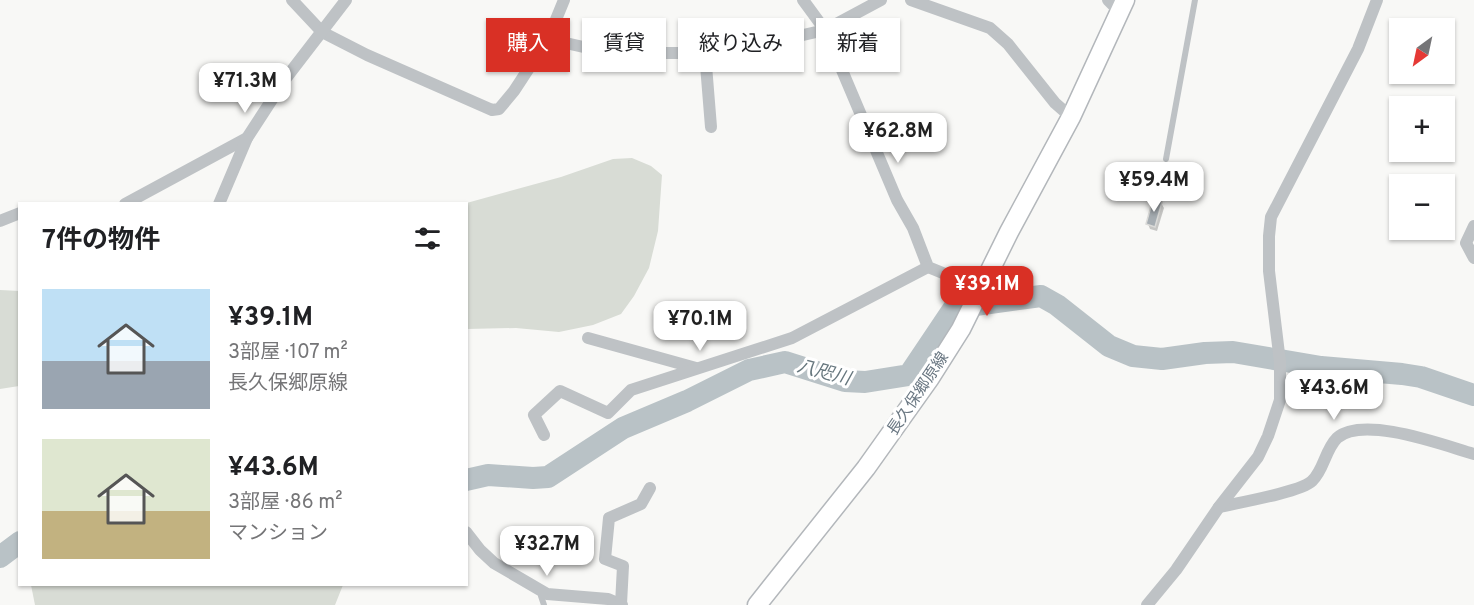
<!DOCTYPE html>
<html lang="ja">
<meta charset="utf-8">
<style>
:root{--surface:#fff;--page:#f6f6f6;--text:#202124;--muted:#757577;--accent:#d93025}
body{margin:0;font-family:Overpass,"Noto Sans JP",sans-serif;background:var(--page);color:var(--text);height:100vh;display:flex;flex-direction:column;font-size:22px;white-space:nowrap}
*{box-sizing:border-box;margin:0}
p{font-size:20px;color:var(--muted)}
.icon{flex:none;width:33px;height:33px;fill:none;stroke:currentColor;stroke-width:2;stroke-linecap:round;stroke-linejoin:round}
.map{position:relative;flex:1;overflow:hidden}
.drawer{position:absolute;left:18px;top:202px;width:450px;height:384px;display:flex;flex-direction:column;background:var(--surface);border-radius:0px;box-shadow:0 2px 4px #0004}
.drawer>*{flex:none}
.banner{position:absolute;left:486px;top:18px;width:570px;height:54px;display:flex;gap:12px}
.needle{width:39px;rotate:213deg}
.tools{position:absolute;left:1389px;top:18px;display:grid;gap:12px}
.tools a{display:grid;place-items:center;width:66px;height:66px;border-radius:0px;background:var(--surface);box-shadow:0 2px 4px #0004;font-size:30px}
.price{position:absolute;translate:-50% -51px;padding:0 14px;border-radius:12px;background:#fff;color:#222;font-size:20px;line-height:39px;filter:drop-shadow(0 2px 3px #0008)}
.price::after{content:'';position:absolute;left:50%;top:36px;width:18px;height:14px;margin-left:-9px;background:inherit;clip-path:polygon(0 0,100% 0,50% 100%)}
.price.active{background:var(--accent);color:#fff}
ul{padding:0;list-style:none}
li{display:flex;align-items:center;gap:18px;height:150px;padding:0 24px}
li span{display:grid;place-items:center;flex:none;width:168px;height:120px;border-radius:0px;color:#555}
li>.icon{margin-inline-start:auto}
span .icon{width:72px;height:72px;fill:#fffc;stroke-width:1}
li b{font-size:26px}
h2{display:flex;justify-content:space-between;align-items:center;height:72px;padding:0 24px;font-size:26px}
.tag{padding:0 21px;border-radius:0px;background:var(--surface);box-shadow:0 2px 4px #0004;font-size:21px;line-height:54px}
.tag.active{background:var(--accent);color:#fff}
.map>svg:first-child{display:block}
.green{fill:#d8dcd5}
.shadow{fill:#0003}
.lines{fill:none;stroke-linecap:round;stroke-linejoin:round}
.river{stroke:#b9c2c6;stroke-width:22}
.building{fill:#a6adb2;stroke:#dadad8;stroke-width:1.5}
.secondary-casing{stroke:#b3b7bb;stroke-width:21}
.service{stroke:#bec2c5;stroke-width:6}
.minor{stroke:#bec2c5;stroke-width:12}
.secondary{stroke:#fff;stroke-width:18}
.labels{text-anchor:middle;stroke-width:6;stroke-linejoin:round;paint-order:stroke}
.street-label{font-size:16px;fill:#6b7883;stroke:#fff}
.water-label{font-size:18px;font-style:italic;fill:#67777e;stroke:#fff}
</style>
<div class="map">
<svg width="1474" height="605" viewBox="0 0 1474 605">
<rect width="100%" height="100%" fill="#f8f8f6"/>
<g class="green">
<path d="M632 158 651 166 662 175 658 231 649 268 634 296 621 314 593 325 559 332 516 328 467 329 466 204H463L561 177 613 159Z"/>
<path d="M0 290 20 291 19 386 0 389Z"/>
<path d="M31 585H343L335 605H35Z"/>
</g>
<path class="shadow" d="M1161 203 1164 208 1157 231 1150 229 1148 224Z"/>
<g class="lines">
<g class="river">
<path d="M466 480 488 475 533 478 548 477 623 428 687 401 749 370 785 362 845 381 865 382 909 375 954 308 1041 296 1057 305 1109 346 1133 356 1162 359 1205 353 1233 352 1321 367 1402 374 1421 377 1474 395"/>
<path d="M0 557 20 542"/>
</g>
</g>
<path class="building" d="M1153 199 1162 202 1155 227 1146 224Z"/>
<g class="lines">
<defs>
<path id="secondary" d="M757 605 866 468 930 378 961 329 1009 232 1071 117 1125 0"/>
</defs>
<use href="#secondary" class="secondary-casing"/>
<g class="service">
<path d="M1166 159 1195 0"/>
<path d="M541 596 544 605"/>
</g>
<g class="minor">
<path d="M292 0 322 32 367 55 492 110 499 109 514 91 548 39 564 0"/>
<path d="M803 0 825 30 897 200 913 228 928 267 982 289"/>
<path d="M911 0 990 28 1008 44 1055 103 1071 117"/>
<path d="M1108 0 1120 12"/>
<path d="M548 39 610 53H724L825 30 881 0"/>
<path d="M705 53 711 127"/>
<path d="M125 204 247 138 286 78 346 0"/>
<path d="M219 204 247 138"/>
<path d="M0 221 20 213"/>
<path d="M1474 226 1466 243 1474 258"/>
<path d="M588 338 696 368"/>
<path d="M544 435 534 415 560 391 608 413 631 390 792 338 928 267"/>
<path d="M1219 507C1237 503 1301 492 1312 481 1324 470 1325 450 1337 438 1363 415 1443 445 1474 454"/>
<path d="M466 532 480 550 494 563 547 594 608 599 622 605"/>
<path d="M621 604 623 566 605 559 609 518 641 504 650 488"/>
<path d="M1147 605 1176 570 1219 507 1258 457 1268 436 1280 400V362L1269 271V236L1271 217 1358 49 1377 0"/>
</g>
<use href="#secondary" class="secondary"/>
</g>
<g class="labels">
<g class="street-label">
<text transform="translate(917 393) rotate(-56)" y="6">長久保郷原線</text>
</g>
<g class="water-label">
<text transform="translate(824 372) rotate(15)" y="6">八咫川</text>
</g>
</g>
</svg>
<div class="tools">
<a><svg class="needle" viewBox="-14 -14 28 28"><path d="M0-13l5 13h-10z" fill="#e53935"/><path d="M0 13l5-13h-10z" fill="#757577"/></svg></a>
<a>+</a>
<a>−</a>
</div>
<b class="price" style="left:245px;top:114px">¥71.3M</b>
<b class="price" style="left:898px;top:164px">¥62.8M</b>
<b class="price" style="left:1154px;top:213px">¥59.4M</b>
<b class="price active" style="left:987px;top:317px">¥39.1M</b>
<b class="price" style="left:700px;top:352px">¥70.1M</b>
<b class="price" style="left:1334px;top:421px">¥43.6M</b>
<b class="price" style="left:547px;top:577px">¥32.7M</b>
<div class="banner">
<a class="tag active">購入</a>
<a class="tag">賃貸</a>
<a class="tag">絞り込み</a>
<a class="tag">新着</a>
</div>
<section class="drawer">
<h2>7件の物件<svg class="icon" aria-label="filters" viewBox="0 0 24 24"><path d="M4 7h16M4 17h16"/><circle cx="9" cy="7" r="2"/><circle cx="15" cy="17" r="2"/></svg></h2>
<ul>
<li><span style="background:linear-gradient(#bfe0f5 60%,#9aa5b1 0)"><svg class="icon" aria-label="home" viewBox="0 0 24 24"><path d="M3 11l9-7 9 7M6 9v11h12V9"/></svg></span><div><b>¥39.1M</b><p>3部屋 · 107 m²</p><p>長久保郷原線</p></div></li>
<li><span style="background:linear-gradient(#dfe7d0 60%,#c2b280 0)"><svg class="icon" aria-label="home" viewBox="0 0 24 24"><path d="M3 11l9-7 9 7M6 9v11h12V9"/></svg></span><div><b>¥43.6M</b><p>3部屋 · 86 m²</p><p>マンション</p></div></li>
</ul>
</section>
</div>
